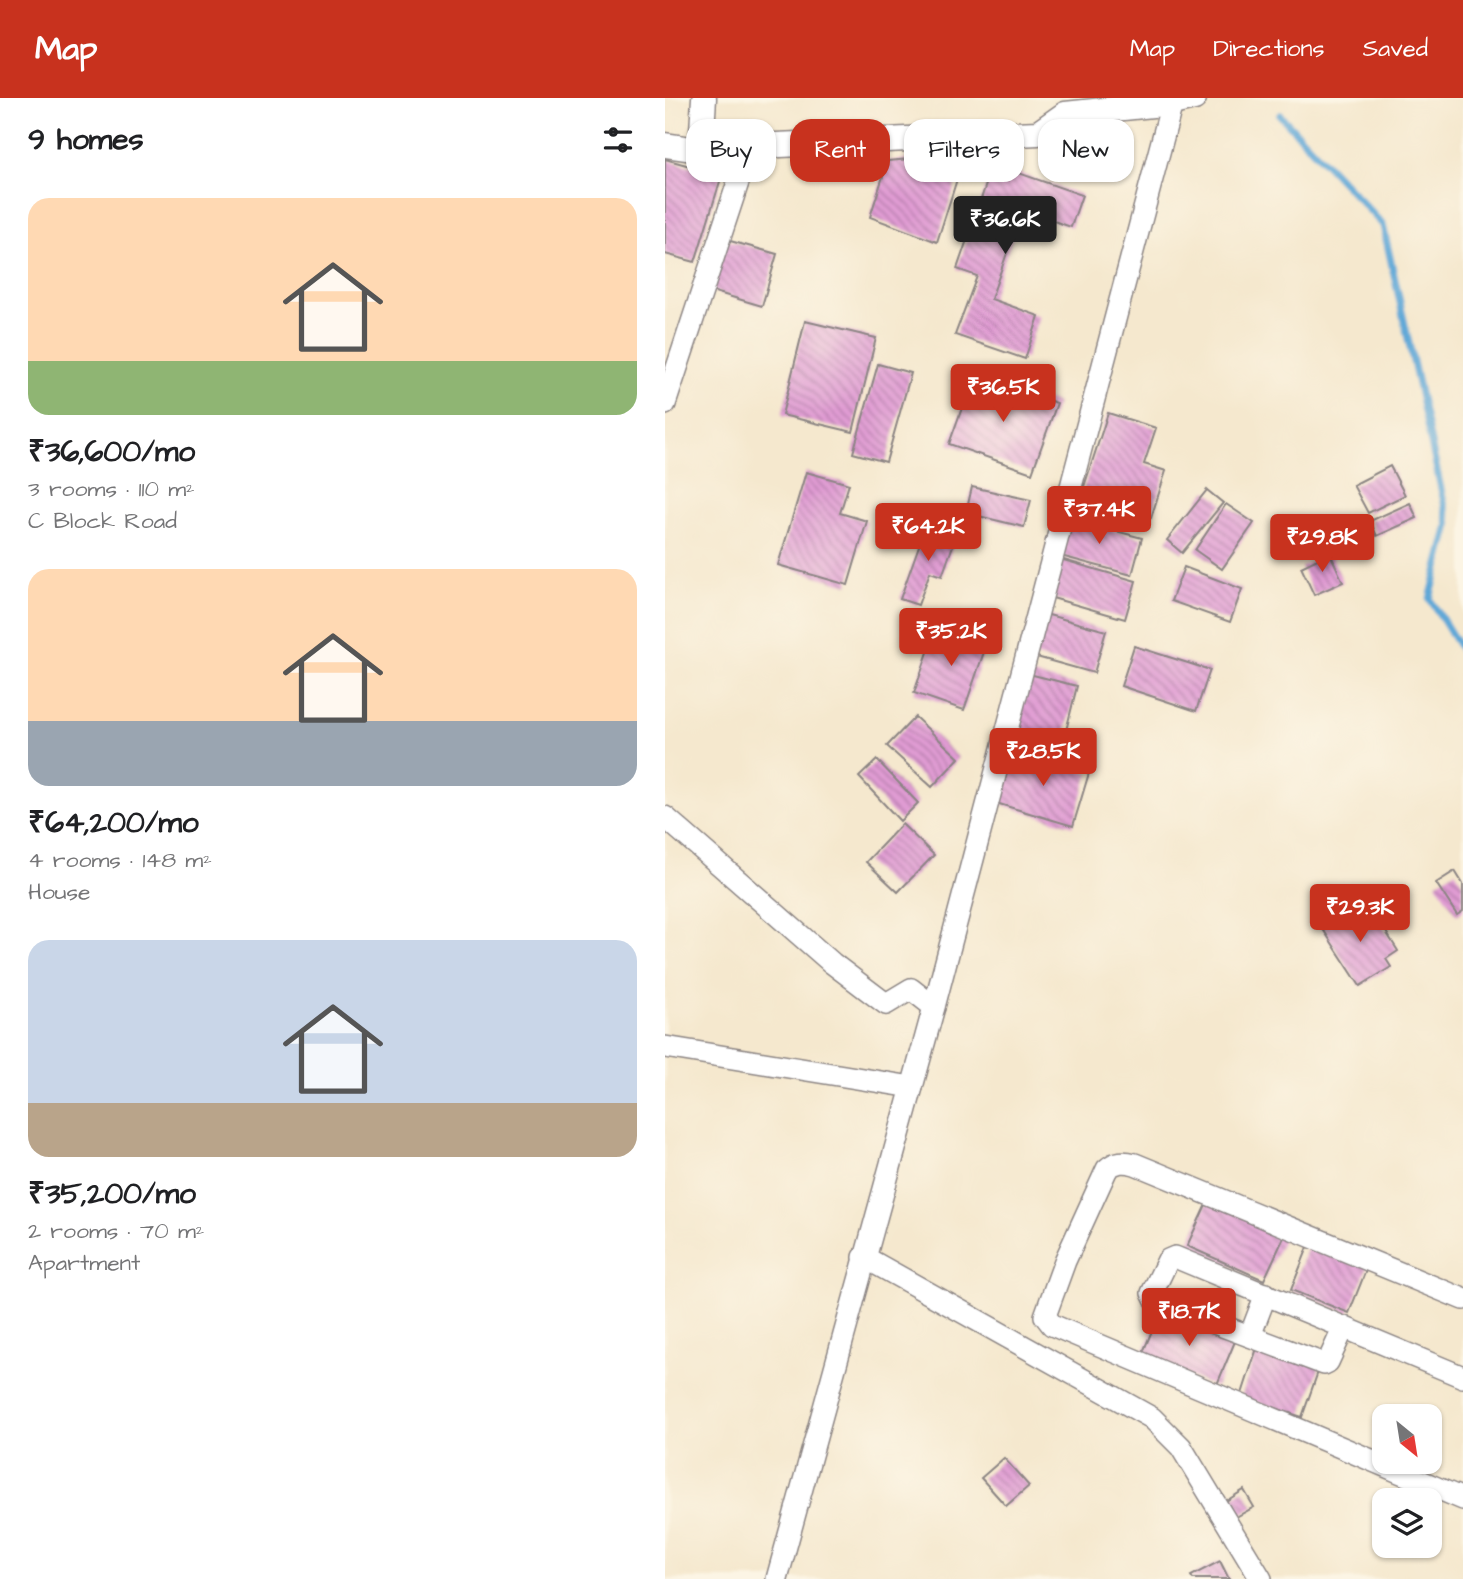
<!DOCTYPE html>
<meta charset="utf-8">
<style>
:root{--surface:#fff;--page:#f2f2f2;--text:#202124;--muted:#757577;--accent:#c8321e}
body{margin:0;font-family:"Architects Daughter",sans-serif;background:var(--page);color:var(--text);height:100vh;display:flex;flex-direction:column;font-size:26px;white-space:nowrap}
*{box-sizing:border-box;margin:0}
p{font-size:23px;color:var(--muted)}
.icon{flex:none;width:38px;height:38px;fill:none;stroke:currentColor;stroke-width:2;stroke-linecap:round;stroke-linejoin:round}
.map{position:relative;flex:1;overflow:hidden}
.drawer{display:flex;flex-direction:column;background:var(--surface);width:665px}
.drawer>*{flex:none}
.top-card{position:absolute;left:21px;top:21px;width:665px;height:63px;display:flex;gap:14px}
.needle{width:46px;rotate:150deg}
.controls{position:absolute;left:707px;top:1306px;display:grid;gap:14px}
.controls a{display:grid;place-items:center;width:70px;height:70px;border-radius:14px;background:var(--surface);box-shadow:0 2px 5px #0004;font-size:35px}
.price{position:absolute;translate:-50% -60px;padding:0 16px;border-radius:7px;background:var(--accent);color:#fff;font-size:23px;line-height:46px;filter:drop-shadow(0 2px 4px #0008)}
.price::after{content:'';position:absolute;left:50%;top:42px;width:21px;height:16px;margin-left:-10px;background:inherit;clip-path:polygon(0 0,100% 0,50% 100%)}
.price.on{background:#222;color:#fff}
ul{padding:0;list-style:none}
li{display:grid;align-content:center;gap:14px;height:371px;padding:0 28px}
li span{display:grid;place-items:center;height:217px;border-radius:21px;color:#555}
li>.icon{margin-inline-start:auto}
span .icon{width:126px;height:126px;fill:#fffc;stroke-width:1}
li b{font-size:30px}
h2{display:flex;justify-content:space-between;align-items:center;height:84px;padding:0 28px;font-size:30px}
.chip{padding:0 24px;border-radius:21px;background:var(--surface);box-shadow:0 2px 5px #0004;font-size:24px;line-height:63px}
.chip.on{background:var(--accent);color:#fff}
header{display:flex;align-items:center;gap:42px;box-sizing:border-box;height:98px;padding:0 35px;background:var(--accent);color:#fff}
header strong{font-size:33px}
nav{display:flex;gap:38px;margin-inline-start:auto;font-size:24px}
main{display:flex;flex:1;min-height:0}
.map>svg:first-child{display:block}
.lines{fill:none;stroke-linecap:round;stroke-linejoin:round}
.stream{stroke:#61a8d7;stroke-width:7}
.building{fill:url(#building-back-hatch)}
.minor-casing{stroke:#8c8584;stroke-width:24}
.tertiary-casing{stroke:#8c8584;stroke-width:27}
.minor{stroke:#fff;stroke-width:21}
.tertiary{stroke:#fff;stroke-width:24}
</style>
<header>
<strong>Map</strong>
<nav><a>Map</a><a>Directions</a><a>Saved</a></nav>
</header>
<main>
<section class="drawer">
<h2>9 homes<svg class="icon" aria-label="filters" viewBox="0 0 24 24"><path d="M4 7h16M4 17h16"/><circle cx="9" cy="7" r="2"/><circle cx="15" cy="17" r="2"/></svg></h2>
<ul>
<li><span style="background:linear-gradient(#ffd9b3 75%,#8fb573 0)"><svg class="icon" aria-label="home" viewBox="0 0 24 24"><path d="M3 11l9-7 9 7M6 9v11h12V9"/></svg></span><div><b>₹36,600/mo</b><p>3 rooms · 110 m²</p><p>C Block Road</p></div></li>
<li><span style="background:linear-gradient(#ffd9b3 70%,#9aa5b1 0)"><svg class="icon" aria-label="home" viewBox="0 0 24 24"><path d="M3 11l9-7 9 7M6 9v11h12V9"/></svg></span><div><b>₹64,200/mo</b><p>4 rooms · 148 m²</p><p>House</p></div></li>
<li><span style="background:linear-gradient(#c9d6e8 75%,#b9a48a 0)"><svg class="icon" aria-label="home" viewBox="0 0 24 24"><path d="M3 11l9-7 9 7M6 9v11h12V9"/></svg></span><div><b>₹35,200/mo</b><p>2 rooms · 70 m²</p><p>Apartment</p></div></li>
</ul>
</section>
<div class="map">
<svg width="798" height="1481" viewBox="0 0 798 1481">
<defs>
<pattern id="building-back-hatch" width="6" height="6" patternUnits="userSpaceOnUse" patternTransform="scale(1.75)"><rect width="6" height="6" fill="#e09bd3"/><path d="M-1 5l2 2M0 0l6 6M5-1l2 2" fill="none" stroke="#b57eac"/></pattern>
</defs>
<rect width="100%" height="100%" fill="#fcf5e5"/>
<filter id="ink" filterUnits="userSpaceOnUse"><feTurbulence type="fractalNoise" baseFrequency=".0143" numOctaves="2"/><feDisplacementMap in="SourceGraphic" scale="14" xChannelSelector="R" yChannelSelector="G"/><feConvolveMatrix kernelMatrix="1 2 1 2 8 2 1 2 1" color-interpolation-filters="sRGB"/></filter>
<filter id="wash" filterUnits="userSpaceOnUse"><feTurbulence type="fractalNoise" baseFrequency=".00686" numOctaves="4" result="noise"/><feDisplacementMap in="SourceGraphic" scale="28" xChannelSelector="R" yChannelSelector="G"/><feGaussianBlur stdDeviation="1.57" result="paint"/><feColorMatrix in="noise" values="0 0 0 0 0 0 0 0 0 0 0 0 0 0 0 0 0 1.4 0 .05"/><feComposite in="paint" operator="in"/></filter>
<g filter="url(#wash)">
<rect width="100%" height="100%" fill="#f5e8ce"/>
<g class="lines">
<path class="stream" d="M615 17 718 127 784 427 765 501 798 555"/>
</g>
<g id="blocks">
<g class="building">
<path d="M300 56 272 144 205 119 223 63Z"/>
<path d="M0 61 57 77 30 164 0 156Z"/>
<path d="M328 66 417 97 406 129 357 112 326 201 374 218 360 261 290 237 312 178 292 171Z"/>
<path d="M58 141 112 156 97 208 43 192Z"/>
<path d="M140 223 211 240 188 334 117 317Z"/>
<path d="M213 266 246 275 221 364 188 355Z"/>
<path d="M309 277 392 305 367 375 284 346Z"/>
<path d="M443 315 491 330 479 366 501 373 486 420 416 398Z"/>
<path d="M725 368 740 397 703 415 688 387Z"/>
<path d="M141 374 184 386 175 415 202 423 183 487 113 467Z"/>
<path d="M307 389 366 402 359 429 301 415Z"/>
<path d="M542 392 558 405 517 455 502 442Z"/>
<path d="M745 405 752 420 712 438 705 423Z"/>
<path d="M561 406 589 425 557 471 530 452Z"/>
<path d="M402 420 477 440 467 477 392 457Z"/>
<path d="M261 428 291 439 277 478 265 474 253 507 235 501Z"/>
<path d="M665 455 678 484 649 497 636 469Z"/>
<path d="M395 461 471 483 460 521 384 499Z"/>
<path d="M519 469 577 491 565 524 506 503Z"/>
<path d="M380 516 441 533 429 575 368 558Z"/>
<path d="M272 528 322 545 299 612 249 595Z"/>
<path d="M469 548 545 572 531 613 456 588Z"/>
<path d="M360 575 412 588 397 649 344 636Z"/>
<path d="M250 619 294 660 267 689 222 648Z"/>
<path d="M347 653 424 675 408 728 331 705Z"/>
<path d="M212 662 253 705 235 723 194 679Z"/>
<path d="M237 726 269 757 233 794 201 764Z"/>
<path d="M790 773 798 786V813L792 817 771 785Z"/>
<path d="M706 810 733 853 721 861 726 869 695 888 652 822 671 811 681 826Z"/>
<path d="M543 1102 620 1137 599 1182 522 1148Z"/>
<path d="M645 1144 703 1167 684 1215 626 1192Z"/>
<path d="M496 1211 571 1241 551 1289 476 1259Z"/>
<path d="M593 1247 655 1268 637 1319 576 1299Z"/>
<path d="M339 1360 364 1388 341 1408 316 1380Z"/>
<path d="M579 1392 589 1409 562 1424 553 1408Z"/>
<path d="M555 1463 564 1481H528L526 1478Z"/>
</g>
</g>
</g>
<g filter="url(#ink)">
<use href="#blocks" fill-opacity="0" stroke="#8c8584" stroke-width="2"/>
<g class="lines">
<defs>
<g id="minor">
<path d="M0 306 85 48"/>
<path d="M0 719 167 865 221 906 246 891 269 909"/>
<path d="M0 949 247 989"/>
<path d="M199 1159 487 1320 516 1349 596 1481"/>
<path d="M798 1201 470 1066C459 1063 451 1063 442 1071L400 1163 380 1218 387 1227 798 1401"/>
<path d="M679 1229 663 1264 659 1266 491 1203 487 1195 503 1162 510 1159 798 1279"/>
<path d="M585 1238 601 1196"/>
<path d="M112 1481 269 909 507 5"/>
</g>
<g id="tertiary">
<path d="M0 47 27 51 373 35 400 16 507 5 529 0"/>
<path d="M36 50 39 0"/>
</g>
</defs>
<use href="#minor" class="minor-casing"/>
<use href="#tertiary" class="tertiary-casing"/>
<use href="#minor" class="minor"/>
<use href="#tertiary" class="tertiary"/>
</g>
</g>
</svg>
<div class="controls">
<a><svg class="needle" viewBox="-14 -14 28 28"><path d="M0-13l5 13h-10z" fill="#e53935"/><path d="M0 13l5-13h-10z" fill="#757577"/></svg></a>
<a><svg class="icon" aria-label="layers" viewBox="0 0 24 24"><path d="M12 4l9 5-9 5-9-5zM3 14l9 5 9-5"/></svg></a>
</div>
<b class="price on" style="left:340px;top:158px">₹36.6K</b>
<b class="price" style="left:338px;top:326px">₹36.5K</b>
<b class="price" style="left:434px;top:448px">₹37.4K</b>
<b class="price" style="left:263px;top:465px">₹64.2K</b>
<b class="price" style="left:657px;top:476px">₹29.8K</b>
<b class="price" style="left:286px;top:570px">₹35.2K</b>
<b class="price" style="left:378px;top:690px">₹28.5K</b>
<b class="price" style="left:695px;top:846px">₹29.3K</b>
<b class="price" style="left:524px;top:1250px">₹18.7K</b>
<div class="top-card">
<a class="chip">Buy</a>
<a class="chip on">Rent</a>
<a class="chip">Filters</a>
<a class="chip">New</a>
</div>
</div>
</main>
